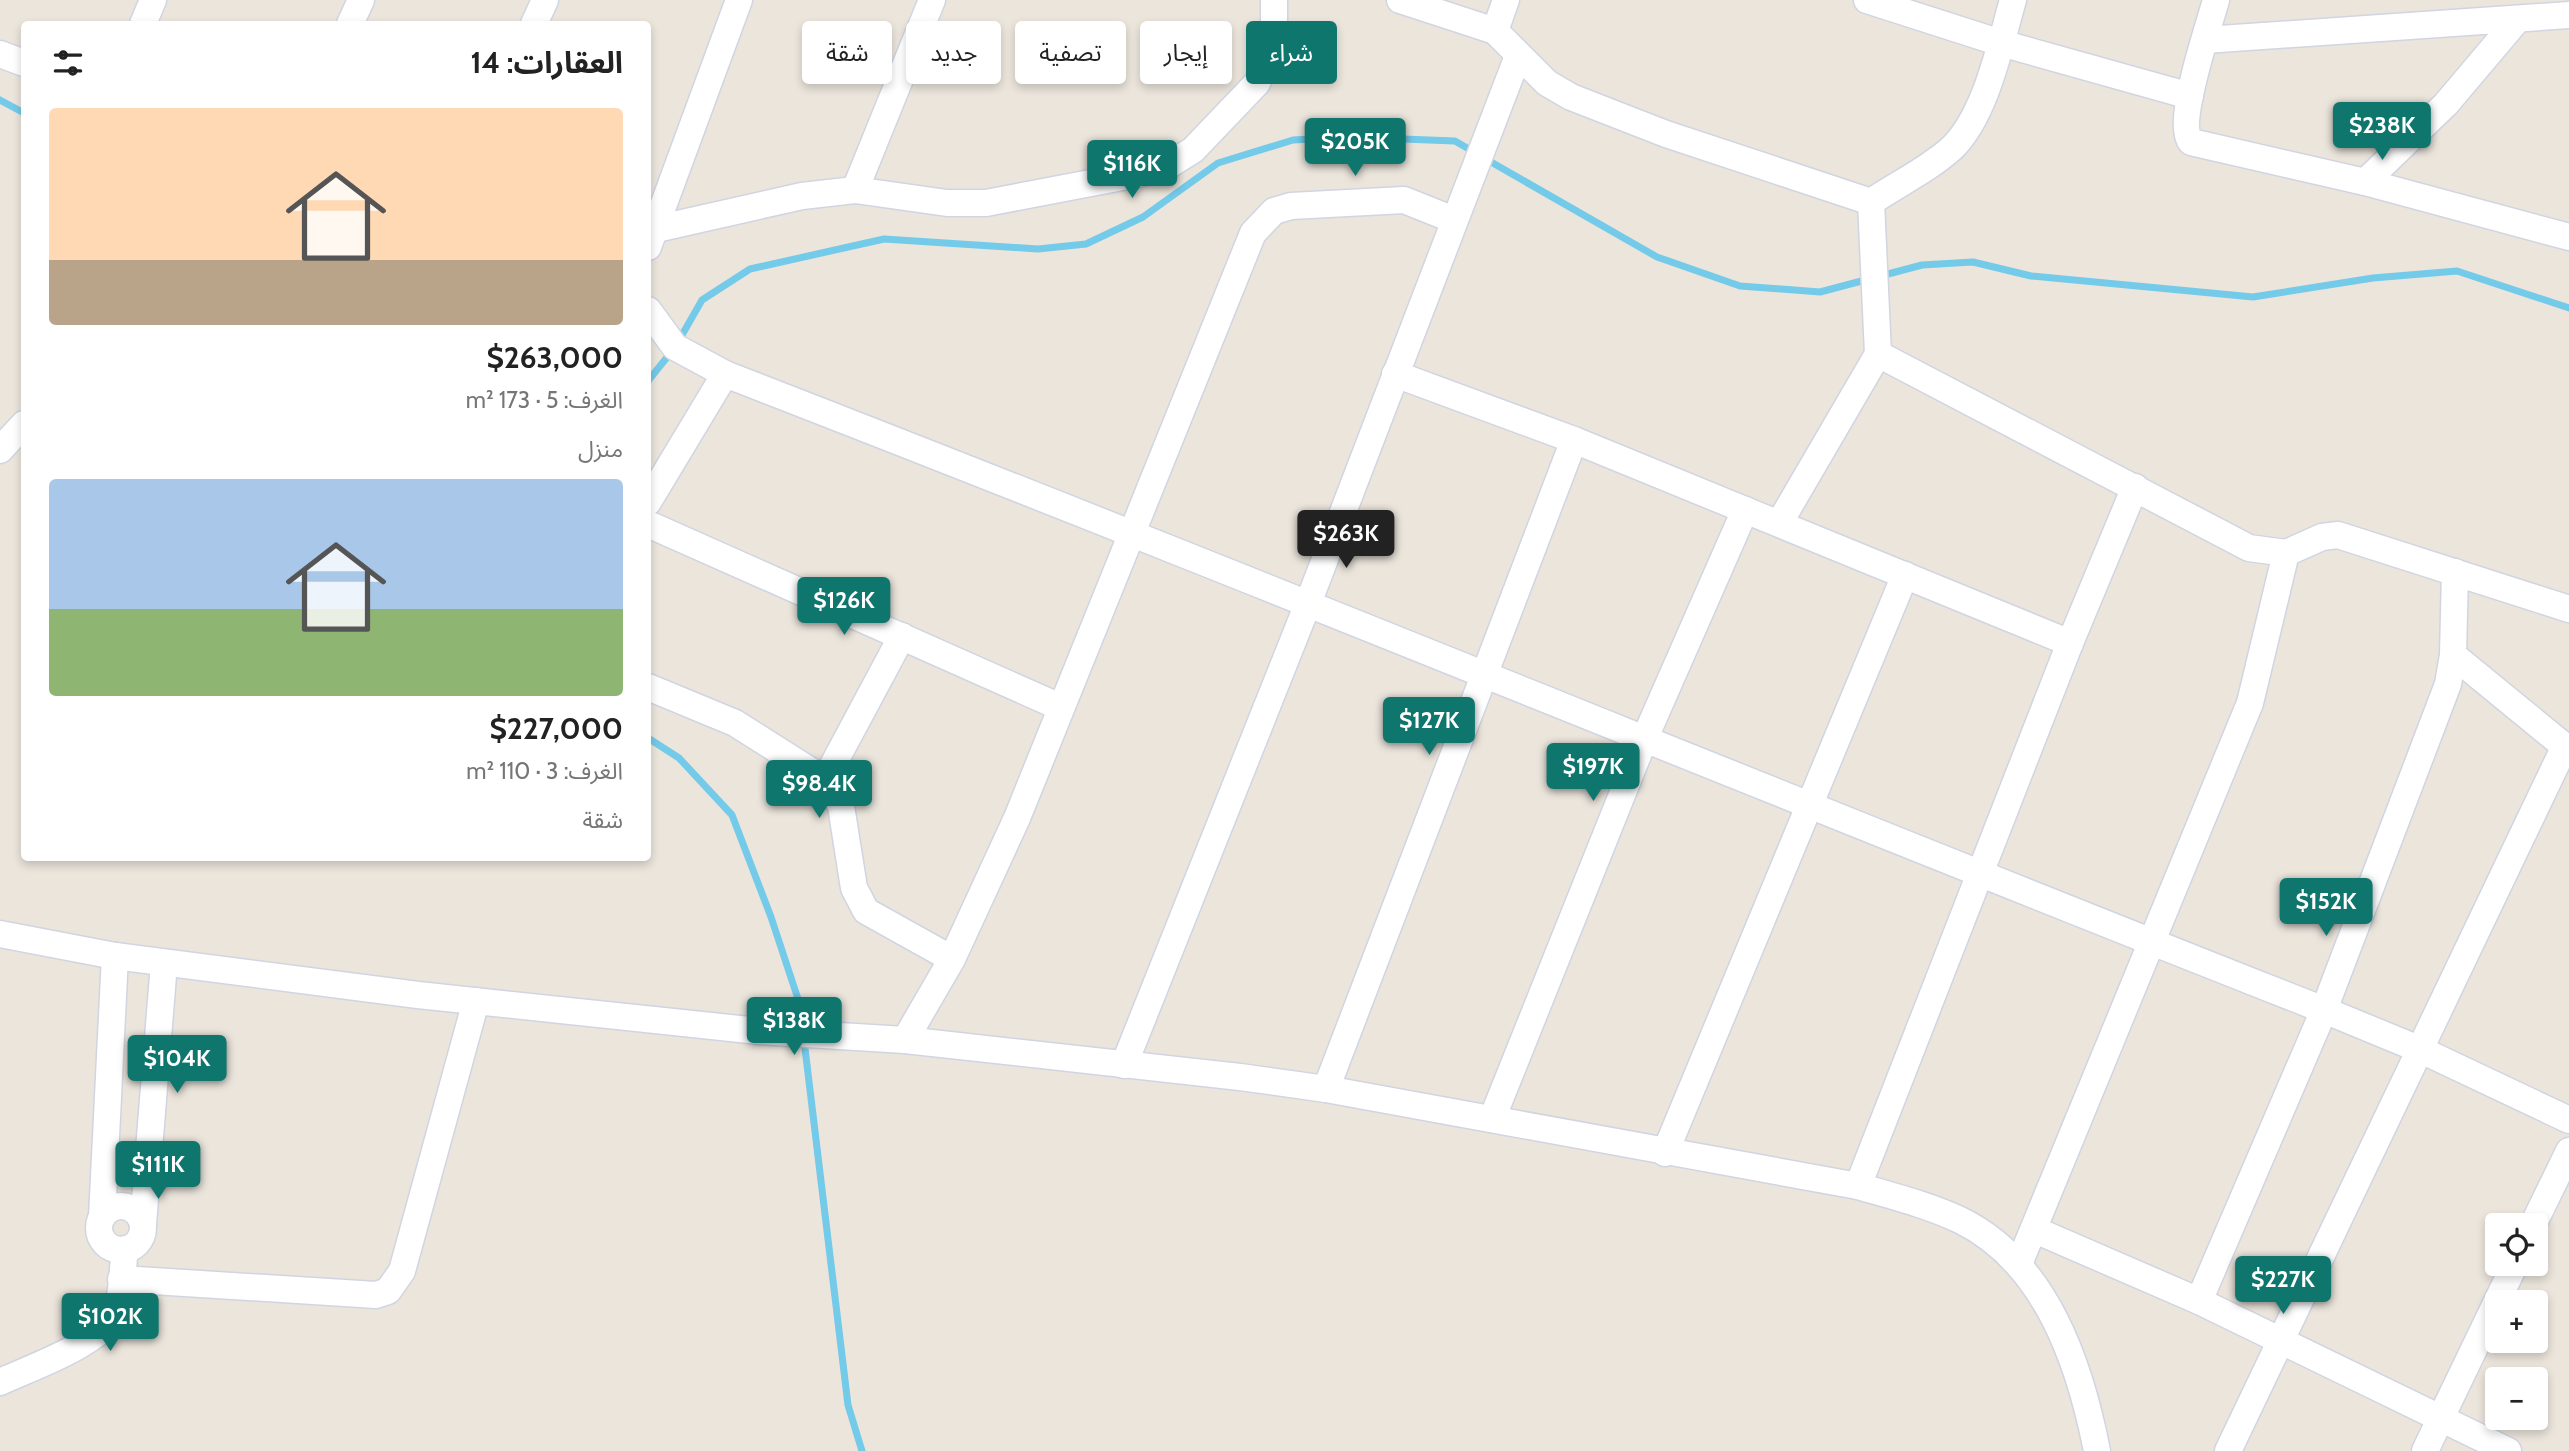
<!DOCTYPE html>
<html lang="ar">
<meta charset="utf-8">
<style>
:root{--surface:#fff;--page:#f6f6f6;--text:#222;--muted:#767676;--accent:#0f766e}
body{margin:0;font-family:Cabin,"Noto Sans Arabic",sans-serif;background:var(--page);color:var(--text);direction:rtl;height:100vh;display:flex;flex-direction:column;font-size:26px;white-space:nowrap}
*{box-sizing:border-box;margin:0}
p{font-size:23px;color:var(--muted)}
.icon{flex:none;width:38px;height:38px;fill:none;stroke:currentColor;stroke-width:2;stroke-linecap:round;stroke-linejoin:round}
.map{position:relative;flex:1;overflow:hidden;direction:ltr}
.side{position:absolute;left:21px;top:21px;width:630px;height:840px;display:flex;flex-direction:column;background:var(--surface);border-radius:7px;box-shadow:0 4px 10px #0003;direction:rtl}
.side>*{flex:none}
.guide{position:absolute;left:672px;top:21px;width:665px;height:63px;direction:rtl;display:flex;gap:14px}
.buttons{position:absolute;left:2485px;top:1213px;display:grid;gap:14px}
.buttons a{display:grid;place-items:center;width:63px;height:63px;border-radius:7px;background:var(--surface);box-shadow:0 4px 10px #0003;font-size:35px}
.price{position:absolute;translate:-50% -60px;padding:0 16px;border-radius:7px;background:var(--accent);color:#fff;font-size:23px;line-height:46px;filter:drop-shadow(0 2px 4px #0008)}
.price::after{content:'';position:absolute;left:50%;top:42px;width:21px;height:16px;margin-left:-10px;background:inherit;clip-path:polygon(0 0,100% 0,50% 100%)}
.price.on{background:#222;color:#fff}
ul{padding:0;list-style:none}
li{display:grid;align-content:center;gap:14px;height:371px;padding:0 28px}
li span{display:grid;place-items:center;height:217px;border-radius:7px;color:#555}
li>.icon{margin-inline-start:auto}
span .icon{width:126px;height:126px;fill:#fffc;stroke-width:1}
li b{font-size:30px}
h2{display:flex;justify-content:space-between;align-items:center;height:84px;padding:0 28px;font-size:30px}
.pill{padding:0 24px;border-radius:7px;background:var(--surface);box-shadow:0 4px 10px #0003;font-size:24px;line-height:63px}
.pill.on{background:var(--accent);color:#fff}
.map>svg:first-child{display:block}
.lines{fill:none;stroke-linecap:round;stroke-linejoin:round}
.stream{stroke:#74cae9;stroke-width:7}
.street-casing{stroke:#d1d5e2;stroke-width:29}
.street{stroke:#fff;stroke-width:26}
</style>
<div class="map">
<svg width="2569" height="1451" viewBox="0 0 2569 1451">
<rect width="100%" height="100%" fill="#ebe5dc"/>
<g class="lines">
<g class="stream">
<path d="M0 100 24 113"/>
<path d="M1484 158 1657 257 1740 286 1820 292 1922 265 1973 262 2031 276 2253 297 2373 278 2457 271 2569 308"/>
<path d="M678 342 702 300 750 269 884 239 1038 249 1086 244 1143 217 1218 163 1293 140 1350 137 1455 141 1474 152"/>
<path d="M648 381 672 351"/>
<path d="M648 738 679 758 732 815 771 917 800 1005 803 1028"/>
<path d="M804 1040 848 1405 862 1451"/>
</g>
<defs>
<g id="street">
<path d="M1400 0 1495 31"/>
<path d="M1506 0 1495 31 1547 83 1571 97 1666 134 1871 202"/>
<path d="M1867 0 2001 43 2190 96"/>
<path d="M2216 0C2209 26 2175 123 2191 142L2365 182 2569 237"/>
<path d="M143 24 153 0"/>
<path d="M350 24 361 0"/>
<path d="M534 24 545 0"/>
<path d="M2205 40 2569 15"/>
<path d="M0 54 24 63"/>
<path d="M2365 182 2446 104 2517 20"/>
<path d="M855 190 947 203H986L1143 173 1169 165 1193 150 1257 83 1268 60 1274 30V0"/>
<path d="M1871 202 1878 354 2249 548 2286 553 2250 703 2019 1264"/>
<path d="M1871 202C1896 185 1929 169 1952 148 1986 115 2000 45 2013 0"/>
<path d="M656 229 802 196 855 190 932 0"/>
<path d="M648 247 739 0"/>
<path d="M648 310 675 347 725 374C1260 581 1790 800 2324 1010L2421 1050 2569 1120"/>
<path d="M1395 374 1574 440 2070 643"/>
<path d="M0 450 24 424"/>
<path d="M648 502 725 374"/>
<path d="M1780 522 1878 354"/>
<path d="M648 524 1060 707"/>
<path d="M2286 553 2322 537 2338 535 2569 609"/>
<path d="M2453 655 2569 750"/>
<path d="M648 687 735 723 825 780 841 806 854 888 866 911 952 959"/>
<path d="M825 780 902 636"/>
<path d="M0 934 115 956 418 995 759 1031 905 1040 1240 1077 1326 1089 1858 1186C1892 1196 1928 1205 1960 1220 2046 1262 2080 1364 2097 1451"/>
<path d="M905 1040 952 959 1017 818 1253 233 1274 211 1291 206 1404 200 1454 220"/>
<path d="M1124 1065 1307 606 1518 56"/>
<path d="M1326 1089 1574 440"/>
<path d="M1492 1119 1644 740 1745 510"/>
<path d="M1665 1153 1905 575"/>
<path d="M1858 1186 2070 643 2135 487"/>
<circle cx="121" cy="1228" r="22"/>
<path d="M102 1217 115 956"/>
<path d="M143 1224 164 963"/>
<path d="M2533 1225 2569 1151"/>
<path d="M2035 1230 2199 1301 2508 1451"/>
<path d="M121 1279 376 1295 388 1291 402 1271 476 1001"/>
<path d="M2199 1301 2324 1010 2448 684 2453 655 2455 572"/>
<path d="M0 1382C30 1368 94 1346 112 1318 123 1301 122 1270 125 1249"/>
<path d="M2228 1451 2565 746"/>
<path d="M2425 1451 2515 1264"/>
</g>
</defs>
<use href="#street" class="street-casing"/>
<use href="#street" class="street"/>
</g>
</svg>
<div class="buttons">
<a><svg class="icon" aria-label="locate" viewBox="0 0 24 24"><circle cx="12" cy="12" r="6"/><path d="M12 2v4M12 18v4M2 12h4M18 12h4"/></svg></a>
<a>+</a>
<a>−</a>
</div>
<b class="price" style="left:2382px;top:162px">$238K</b>
<b class="price" style="left:1355px;top:178px">$205K</b>
<b class="price" style="left:1132px;top:200px">$116K</b>
<b class="price on" style="left:1346px;top:570px">$263K</b>
<b class="price" style="left:844px;top:637px">$126K</b>
<b class="price" style="left:1429px;top:757px">$127K</b>
<b class="price" style="left:1593px;top:803px">$197K</b>
<b class="price" style="left:819px;top:820px">$98.4K</b>
<b class="price" style="left:2326px;top:938px">$152K</b>
<b class="price" style="left:794px;top:1057px">$138K</b>
<b class="price" style="left:177px;top:1095px">$104K</b>
<b class="price" style="left:158px;top:1201px">$111K</b>
<b class="price" style="left:2283px;top:1316px">$227K</b>
<b class="price" style="left:110px;top:1353px">$102K</b>
<div class="guide">
<a class="pill on">شراء</a>
<a class="pill">إيجار</a>
<a class="pill">تصفية</a>
<a class="pill">جديد</a>
<a class="pill">شقة</a>
</div>
<section class="side">
<h2>العقارات: 14<svg class="icon" aria-label="filters" viewBox="0 0 24 24"><path d="M4 7h16M4 17h16"/><circle cx="9" cy="7" r="2"/><circle cx="15" cy="17" r="2"/></svg></h2>
<ul>
<li><span style="background:linear-gradient(#ffd9b3 70%,#b9a48a 0)"><svg class="icon" aria-label="home" viewBox="0 0 24 24"><path d="M3 11l9-7 9 7M6 9v11h12V9"/></svg></span><div><b>$263,000</b><p>الغرف: 5 · 173 m²</p><p>منزل</p></div></li>
<li><span style="background:linear-gradient(#a9c7e8 60%,#8fb573 0)"><svg class="icon" aria-label="home" viewBox="0 0 24 24"><path d="M3 11l9-7 9 7M6 9v11h12V9"/></svg></span><div><b>$227,000</b><p>الغرف: 3 · 110 m²</p><p>شقة</p></div></li>
</ul>
</section>
</div>
